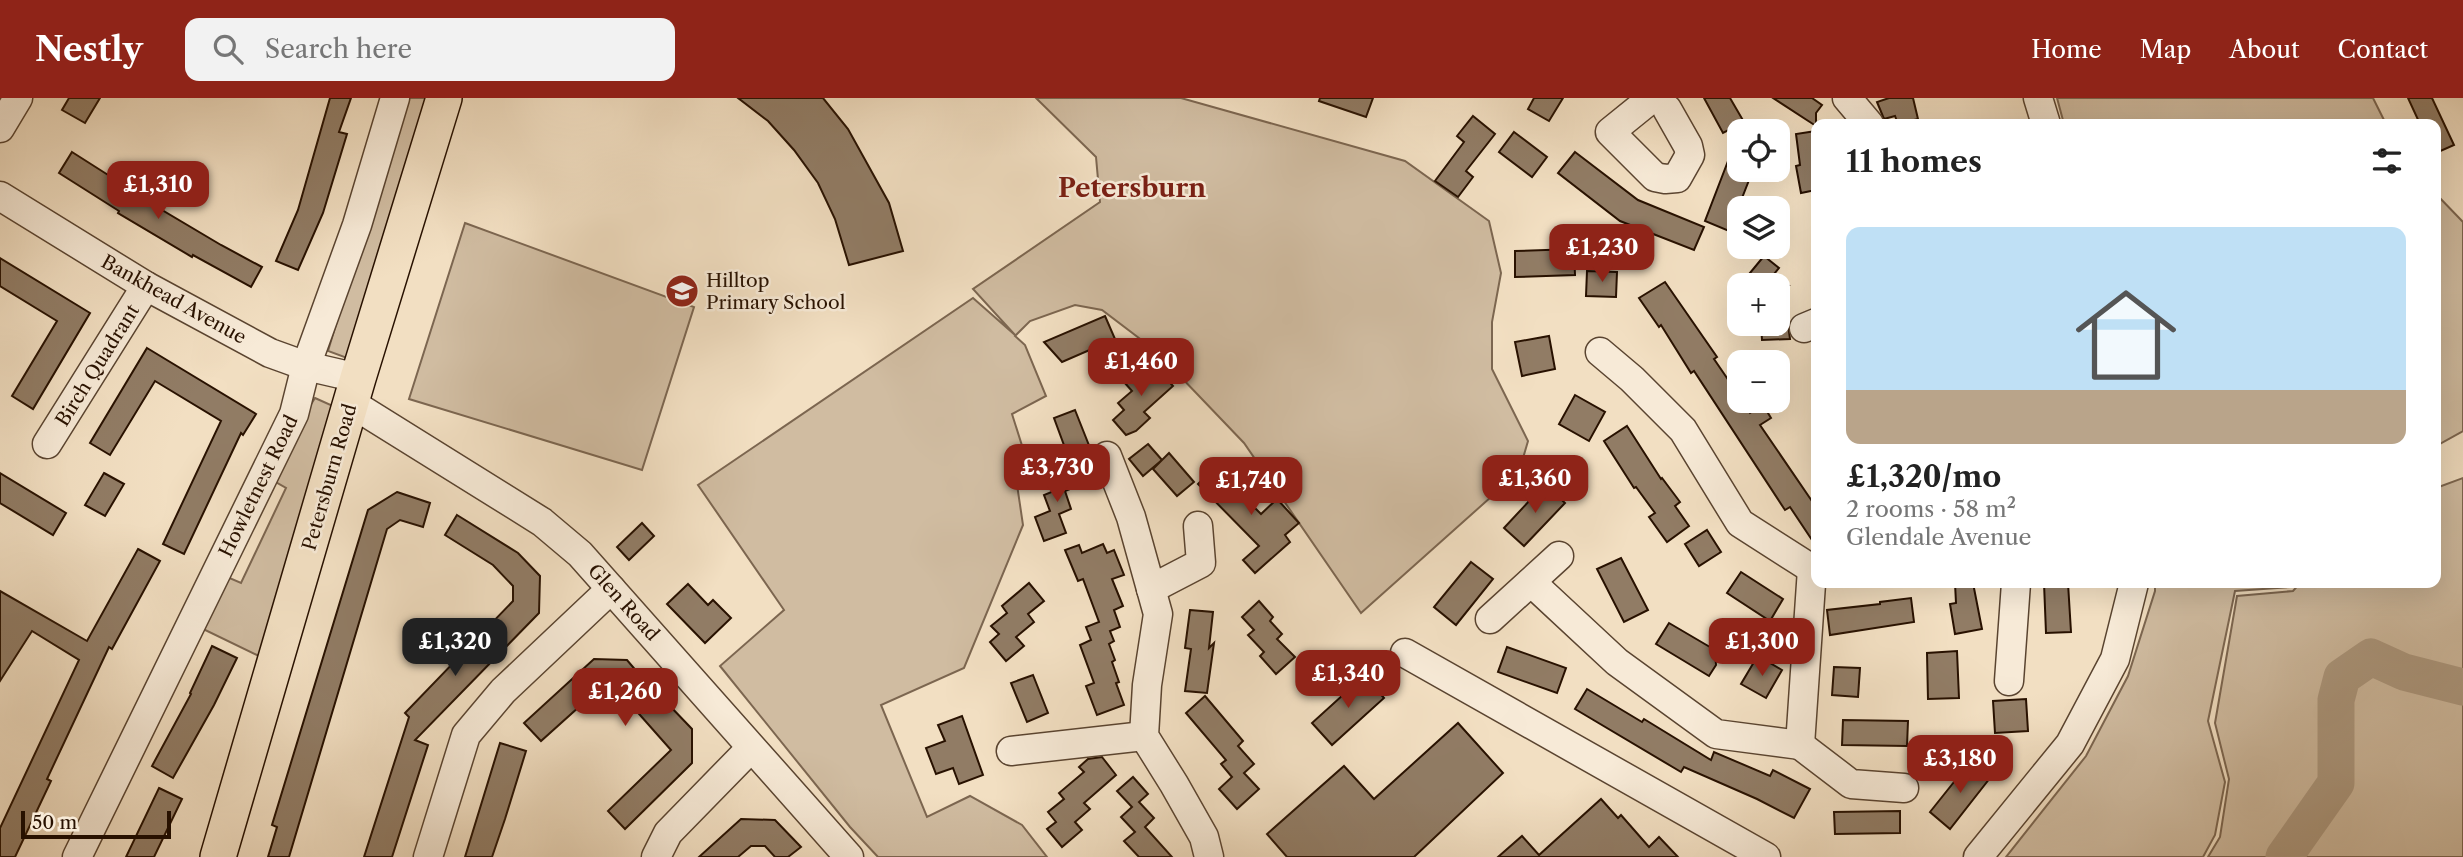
<!DOCTYPE html>
<meta charset="utf-8">
<style>
:root{--surface:#fff;--page:#f2f2f2;--text:#222;--muted:#767676;--accent:#8f2418}
body{margin:0;font-family:"Libre Caslon Text",serif;background:var(--page);color:var(--text);height:100vh;display:flex;flex-direction:column;font-size:26px;white-space:nowrap}
*{box-sizing:border-box;margin:0}
p{font-size:23px;color:var(--muted)}
.icon{flex:none;width:38px;height:38px;fill:none;stroke:currentColor;stroke-width:2;stroke-linecap:round;stroke-linejoin:round}
.map{position:relative;flex:1;overflow:hidden}
.details{position:absolute;left:1811px;top:21px;width:630px;height:469px;display:flex;flex-direction:column;background:var(--surface);border-radius:14px;box-shadow:0 7px 28px #0002}
.details>*{flex:none}
.buttons{position:absolute;left:1727px;top:21px;display:grid;gap:14px}
.buttons a{display:grid;place-items:center;width:63px;height:63px;border-radius:14px;background:var(--surface);box-shadow:0 7px 28px #0002;font-size:35px}
.scale{position:absolute;left:21px;bottom:18px;width:150px;box-sizing:border-box;padding-left:7px;border:4px solid #281100;border-top:0;font-size:19px;line-height:24px;white-space:nowrap;color:#281100;-webkit-text-stroke:5px #f7ead7;paint-order:stroke}
.price{position:absolute;translate:-50% -60px;padding:0 16px;border-radius:14px;background:var(--accent);color:#fff;font-size:23px;line-height:46px;filter:drop-shadow(0 2px 4px #0008)}
.price::after{content:'';position:absolute;left:50%;top:42px;width:21px;height:16px;margin-left:-10px;background:inherit;clip-path:polygon(0 0,100% 0,50% 100%)}
.price.current{background:#222;color:#fff}
ul{padding:0;list-style:none}
li{display:grid;align-content:center;gap:14px;height:371px;padding:0 35px}
li span{display:grid;place-items:center;height:217px;border-radius:14px;color:#555}
li>.icon{margin-inline-start:auto}
span .icon{width:126px;height:126px;fill:#fffc;stroke-width:1}
li b{font-size:30px}
h2{display:flex;justify-content:space-between;align-items:center;height:84px;padding:0 35px;font-size:30px}
header{display:flex;align-items:center;gap:42px;box-sizing:border-box;height:98px;padding:0 35px;background:var(--accent);color:#fff}
header strong{font-size:33px}
nav{display:flex;gap:38px;margin-inline-start:auto;font-size:24px}
.search{width:490px;height:63px;background:var(--page);display:flex;align-items:center;gap:18px;box-sizing:border-box;padding:0 24px;border-radius:14px;color:var(--muted);font-size:26px}
.map>svg:first-child{display:block}
.green{fill:#d0bca1;stroke:#7c6650;stroke-width:2}
.lines{fill:none;stroke-linecap:round;stroke-linejoin:round}
.river{stroke:#ad9980;stroke-width:37}
.building{fill:#917c65;stroke:#281100;stroke-width:2}
.minor-casing{stroke:#5a4430;stroke-width:31}
.major-casing{stroke:#281100;stroke-width:38}
.minor{stroke:#f7ead7;stroke-width:28}
.major{stroke:#f2dfc2;stroke-width:35}
.labels{text-anchor:middle;stroke-width:5;stroke-linejoin:round;paint-order:stroke}
.poi-label{font-size:19px;fill:#281100;stroke:#f7ead7;text-anchor:start}
.street-label{font-size:19px;fill:#281100;stroke:#f7ead7}
.district-label{font-size:26px;font-weight:bold;fill:#7a1f14;stroke:#f7ead7}
</style>
<header>
<strong>Nestly</strong>
<div class="search"><svg class="icon" aria-label="search" viewBox="0 0 24 24"><circle cx="10" cy="10" r="6"/><path d="M15 15l6 6"/></svg>Search here</div>
<nav><a>Home</a><a>Map</a><a>About</a><a>Contact</a></nav>
</header>
<div class="map">
<svg width="2463" height="759" viewBox="0 0 2463 759">
<rect width="100%" height="100%" fill="#f2dfc2"/>
<filter id="stains"><feTurbulence type="fractalNoise" baseFrequency=".00286" numOctaves="4"/><feColorMatrix values="0 0 0 0 .2 0 0 0 0 .09 0 0 0 0 .02 0 0 0 .5 -.17"/></filter>
<radialGradient id="worn" r=".72"><stop offset=".6" stop-color="#630" stop-opacity="0"/><stop offset="1" stop-color="#630" stop-opacity=".3"/></radialGradient>
<g class="green">
<path d="M404 0H426L347 260 328 253Z"/>
<path d="M1036 0H1181L1405 63 1489 123 1501 175 1492 224V271L1528 343 1519 374 1361 515 1244 345 1156 253 1102 212 1075 207 1030 223 1015 238 1025 247 1046 298 1012 316 1031 376 1016 380 1023 427 964 570 881 607 927 719 970 698 1022 727 1047 759H878L850 729 720 568 784 512 698 387 973 200 1015 237 973 191 1100 104 1096 59Z"/>
<path d="M2057 0H2373L2386 26H2064Z"/>
<path d="M2436 96 2463 124V333L2436 348Z"/>
<path d="M465 125 694 209 642 372 409 301Z"/>
<path d="M315 300 333 308 261 559 201 530 225 478 241 485 286 390 274 383 303 319Z"/>
<path d="M2463 380V759H2208L2220 739 2229 681 2215 625 2237 498 2293 493 2300 485H2436V390Z"/>
<path d="M2155 485H2293L2290 489 2235 493 2208 623 2225 684 2215 737 2203 759H2006L2086 658 2128 578 2155 493Z"/>
</g>
<g class="lines">
<path class="river" d="M2284 759 2336 685V602L2342 579 2371 559 2404 574 2463 589"/>
</g>
<g class="building">
<path d="M69 0H100L85 25 62 12Z"/>
<path d="M330 0H351L339 34 347 36 323 115 298 172 276 163 298 112Z"/>
<path d="M738 0H823L848 31 889 105 903 153 849 167 835 121 818 85 794 52 768 23Z"/>
<path d="M1320 0H1373L1366 19 1319 3Z"/>
<path d="M1534 0H1563L1549 23 1528 11Z"/>
<path d="M1704 0H1730L1744 24 1723 35Z"/>
<path d="M1773 0H1812L1822 7 1816 15V28Z"/>
<path d="M1889 0H1913L1918 21 1898 26 1895 18 1884 21 1877 4Z"/>
<path d="M2408 0H2432L2454 47 2436 55V26H2420Z"/>
<path d="M1473 18 1495 36 1466 73 1473 79 1458 99 1435 83 1464 44 1457 38Z"/>
<path d="M1816 33V92L1801 95 1796 68 1800 67 1796 36Z"/>
<path d="M1514 34 1547 59 1532 79 1499 54Z"/>
<path d="M1738 37 1740 72H1753L1729 133 1705 123Z"/>
<path d="M72 54 116 82 115 84 221 147 262 169 251 189 193 157 192 159 118 115 119 113 59 75Z"/>
<path d="M1575 54 1638 102 1704 129 1694 152 1620 123 1558 75Z"/>
<path d="M1574 151 1575 177 1515 179V153Z"/>
<path d="M1764 158 1779 170 1774 176 1788 187H1740Z"/>
<path d="M0 160 90 215 33 311 12 298 57 223 0 188Z"/>
<path d="M1587 173 1617 174 1616 199 1586 198Z"/>
<path d="M1665 184 1717 259 1714 261 1740 299V303H1742L1750 315 1763 307 1771 320 1760 327 1816 409V448L1790 409 1785 412 1694 273 1691 275 1661 227 1659 229 1639 200Z"/>
<path d="M1105 218 1115 241 1062 264 1044 244Z"/>
<path d="M1761 226H1788L1790 241 1762 242Z"/>
<path d="M1549 238 1555 271 1522 278 1515 244Z"/>
<path d="M147 250 256 316 243 337 241 335 184 456 163 446 221 323 155 283 110 357 90 345Z"/>
<path d="M1144 266 1150 273 1156 269 1173 288 1144 314 1150 320 1136 333 1126 337 1113 322 1124 312 1118 305 1132 293 1124 284Z"/>
<path d="M1575 297 1605 314 1589 343 1559 326Z"/>
<path d="M1075 312 1090 350 1068 358 1054 320Z"/>
<path d="M1627 328 1661 381 1662 380 1680 404 1675 408 1689 428 1667 444 1649 419 1655 415 1636 389 1634 390 1604 343Z"/>
<path d="M1148 346 1162 362 1143 378 1129 361Z"/>
<path d="M1169 355 1194 384 1177 398 1153 371Z"/>
<path d="M1219 365 1235 381 1231 386 1261 416 1277 401 1299 425 1285 437 1290 444 1255 475 1243 462 1259 448 1198 386Z"/>
<path d="M1072 367 1080 387 1065 393 1071 411 1059 416 1066 435 1044 443 1035 419 1050 413 1044 397 1059 391 1053 374Z"/>
<path d="M0 375 66 415 53 437 0 405Z"/>
<path d="M104 375 124 386 105 418 85 407Z"/>
<path d="M1545 386 1565 405 1524 448 1504 430Z"/>
<path d="M397 394 430 405 423 429 400 422 387 431 289 759H268L277 729 272 727 368 412Z"/>
<path d="M457 417 518 455 540 478 539 515 415 642 428 647 392 759H364L409 619 405 615 513 503V488L493 467 445 437Z"/>
<path d="M642 425 654 438 629 462 617 449Z"/>
<path d="M1707 432 1721 454 1699 468 1685 446Z"/>
<path d="M1103 446 1107 455 1114 452 1124 477 1112 481 1123 508 1114 512 1120 529 1110 533 1114 543 1109 546 1115 562 1112 564 1119 584 1116 585 1124 607 1097 617 1086 588 1094 585 1080 547 1091 542 1086 529 1099 524 1083 481 1078 483 1065 452 1079 447 1082 455Z"/>
<path d="M138 451 160 463 112 551 109 549 47 681 51 683 15 759H0V730L79 562 32 533 0 583V493L87 543Z"/>
<path d="M1621 460 1648 512 1624 524 1597 471Z"/>
<path d="M1471 464 1493 481 1456 527 1434 509Z"/>
<path d="M1741 474 1783 501 1770 523 1727 495Z"/>
<path d="M1029 485 1044 503 1028 516 1034 524 1016 539 1024 548 1006 563 990 544 999 536 991 528 1007 515 1002 508Z"/>
<path d="M1955 485H1973L1982 531 1955 536 1950 506 1956 505Z"/>
<path d="M2044 485H2068L2071 534 2046 535Z"/>
<path d="M688 486 708 507 713 502 731 520 705 545 667 506Z"/>
<path d="M1911 500 1914 524 1830 537 1827 512 1880 506V504Z"/>
<path d="M1259 503 1273 519 1270 523 1282 536 1277 541 1295 559 1276 576 1260 558 1264 554 1248 537 1254 532 1242 519Z"/>
<path d="M1190 512 1213 514 1209 550 1214 545 1207 595 1185 593 1191 551 1185 550Z"/>
<path d="M1669 525 1715 552 1716 567 1709 578 1656 546Z"/>
<path d="M212 548 237 560 214 607 173 680 152 668 191 596 190 595Z"/>
<path d="M1507 549 1566 570 1557 595 1498 574Z"/>
<path d="M1957 553 1959 600 1928 601 1927 555Z"/>
<path d="M594 561 627 562 666 608 668 606 692 631V665L625 731 608 713 671 652 609 582 541 643 524 625Z"/>
<path d="M1754 564 1770 565 1782 572 1766 600 1741 586Z"/>
<path d="M1834 569 1860 570 1858 599 1832 597Z"/>
<path d="M1033 577 1048 615 1027 624 1011 585Z"/>
<path d="M1365 577 1384 600 1332 647 1312 625Z"/>
<path d="M1587 591 1642 624 1644 621 1711 662 1714 654 1770 678 1773 672 1810 691 1794 720 1757 701 1684 669 1681 674 1575 611Z"/>
<path d="M1205 598 1243 643 1238 648 1254 666 1244 675 1259 691 1237 711 1219 691 1232 679 1221 666 1226 662 1186 615Z"/>
<path d="M2026 601 2028 633 1995 635 1993 603Z"/>
<path d="M962 618 983 677 959 686 953 670 936 676 926 650 945 643 938 627Z"/>
<path d="M1843 622 1908 623 1907 648 1842 647Z"/>
<path d="M1458 625 1503 675 1414 759H1287L1267 736 1344 668 1374 701Z"/>
<path d="M500 645 526 653 505 721 492 759H465Z"/>
<path d="M1102 659 1116 677 1084 705 1090 711 1075 724 1082 732 1062 749 1047 731 1056 724 1048 714 1064 701 1059 695 1084 674 1079 669 1088 661Z"/>
<path d="M1970 664 1990 680 1950 731 1930 714Z"/>
<path d="M1133 679 1148 696 1139 704 1154 720 1145 729 1172 759H1139L1124 743 1135 734 1121 719 1132 709 1117 693Z"/>
<path d="M159 690 182 701 154 759H126Z"/>
<path d="M1601 701 1618 720 1621 717 1649 749 1659 739 1678 759H1498L1522 738 1539 757Z"/>
<path d="M1900 713V735L1835 736 1834 714Z"/>
<path d="M741 721 775 722 801 749 788 759H775L765 748H751L738 759H699Z"/>
</g>
<g class="lines">
<defs>
<g id="minor">
<path d="M1652 0 1610 34 1655 79 1665 81 1677 80 1690 57 1688 48 1667 11"/>
<path d="M1847 0 1869 26"/>
<path d="M2038 0 2046 26"/>
<path d="M0 30 18 0"/>
<path d="M0 98 146 188 270 255 306 268 358 280"/>
<path d="M1804 230 1816 225"/>
<path d="M1600 254 1632 281 1683 332 1740 425 1812 471 1816 470"/>
<path d="M351 305 542 424 580 456 849 759"/>
<path d="M47 346 146 188"/>
<path d="M1107 358 1131 419 1158 516 1147 587 1144 638 1174 686 1204 739 1209 759"/>
<path d="M1531 484 1617 564 1716 636 1800 647"/>
<path d="M1151 491 1201 465 1198 428"/>
<path d="M1490 521 1559 458"/>
<path d="M1405 555 1766 759"/>
<path d="M2009 583 2016 485"/>
<path d="M1800 647 1812 471"/>
<path d="M1800 647 1851 686 1904 690"/>
<path d="M1011 653 1144 638"/>
<path d="M77 759 294 316 306 268 357 127 395 0"/>
<path d="M428 759 466 637 503 593 611 491"/>
<path d="M656 759 668 735 751 650"/>
<path d="M1978 759 2070 646 2115 561 2134 485"/>
</g>
<path id="major" d="M218 759 358 280 444 0"/>
</defs>
<use href="#minor" class="minor-casing"/>
<use href="#major" class="major-casing"/>
<use href="#minor" class="minor"/>
<use href="#major" class="major"/>
</g>
<defs>
<symbol id="school-disc" viewBox="-11 -11 22 22"><circle r="9.5" fill="#8f2418" stroke="#f7ead7"/><path d="M0-5L7-2L0 1L-7-2ZM-4 1L0 2.5L4 1V4Q0 6-4 4Z" fill="#fff"/></symbol>
</defs>
<g fill-rule="evenodd">
<use href="#school-disc" x="663" y="174" width="38" height="38"/>
</g>
<g class="labels">
<g class="poi-label">
<text x="706" y="189">Hilltop<tspan x="706" dy="22">Primary School</tspan></text>
</g>
<g class="street-label">
<text transform="translate(174 201) rotate(29)" y="7">Bankhead Avenue</text>
<text transform="translate(97 267) rotate(-58)" y="7">Birch Quadrant</text>
<text transform="translate(329 379) rotate(-74)" y="7">Petersburn Road</text>
<text transform="translate(258 388) rotate(-64)" y="7">Howletnest Road</text>
<text transform="translate(624 504) rotate(48)" y="7">Glen Road</text>
</g>
<g class="district-label">
<text x="1132" y="99">Petersburn</text>
</g>
</g>
<rect width="100%" height="100%" filter="url(#stains)"/>
<rect width="100%" height="100%" fill="url(#worn)"/>
</svg>
<div class="buttons">
<a><svg class="icon" aria-label="locate" viewBox="0 0 24 24"><circle cx="12" cy="12" r="6"/><path d="M12 2v4M12 18v4M2 12h4M18 12h4"/></svg></a>
<a><svg class="icon" aria-label="layers" viewBox="0 0 24 24"><path d="M12 4l9 5-9 5-9-5zM3 14l9 5 9-5"/></svg></a>
<a>+</a>
<a>−</a>
</div>
<div class="scale">50 m</div>
<b class="price" style="left:158px;top:123px">£1,310</b>
<b class="price" style="left:1602px;top:186px">£1,230</b>
<b class="price" style="left:1141px;top:300px">£1,460</b>
<b class="price" style="left:1057px;top:406px">£3,730</b>
<b class="price" style="left:1535px;top:417px">£1,360</b>
<b class="price" style="left:1251px;top:419px">£1,740</b>
<b class="price current" style="left:455px;top:580px">£1,320</b>
<b class="price" style="left:1762px;top:580px">£1,300</b>
<b class="price" style="left:1348px;top:612px">£1,340</b>
<b class="price" style="left:625px;top:630px">£1,260</b>
<b class="price" style="left:1960px;top:697px">£3,180</b>
<section class="details">
<h2>11 homes<svg class="icon" aria-label="filters" viewBox="0 0 24 24"><path d="M4 7h16M4 17h16"/><circle cx="9" cy="7" r="2"/><circle cx="15" cy="17" r="2"/></svg></h2>
<ul>
<li><span style="background:linear-gradient(#bfe0f5 75%,#b9a48a 0)"><svg class="icon" aria-label="home" viewBox="0 0 24 24"><path d="M3 11l9-7 9 7M6 9v11h12V9"/></svg></span><div><b>£1,320/mo</b><p>2 rooms · 58 m²</p><p>Glendale Avenue</p></div></li>
</ul>
</section>
</div>
